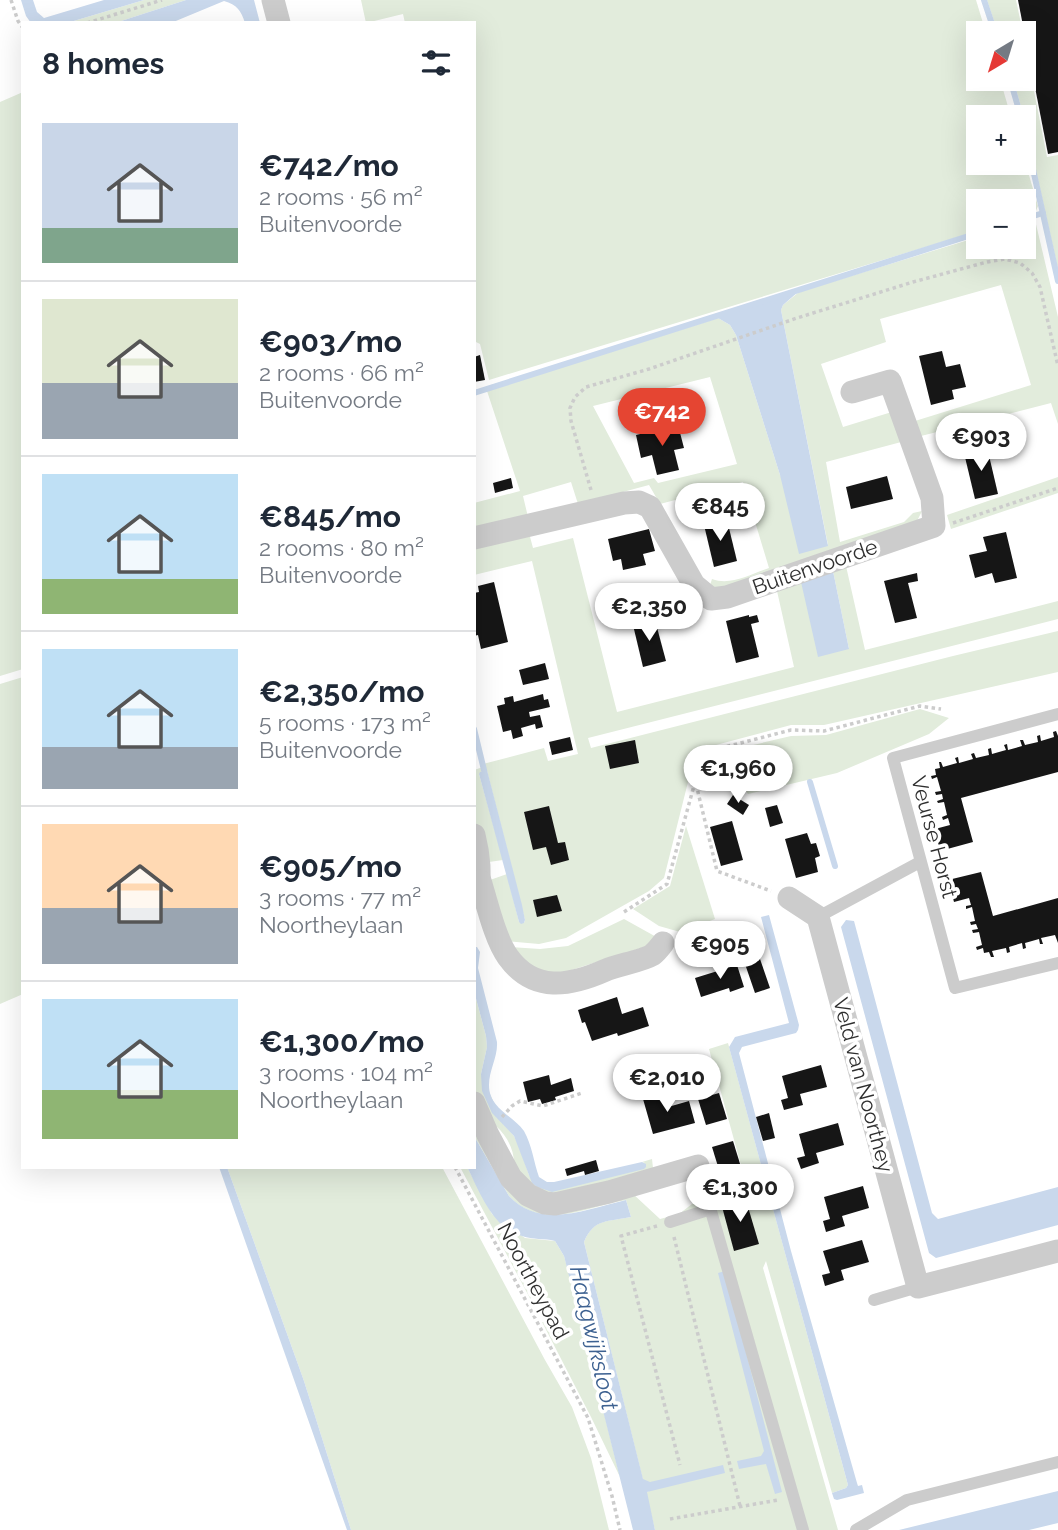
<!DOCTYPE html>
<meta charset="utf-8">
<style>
:root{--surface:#fff;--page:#f6f6f7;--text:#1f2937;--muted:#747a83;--line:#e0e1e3;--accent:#e54532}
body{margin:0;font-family:Raleway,sans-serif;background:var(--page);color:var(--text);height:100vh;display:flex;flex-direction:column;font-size:26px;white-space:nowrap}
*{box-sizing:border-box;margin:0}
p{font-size:23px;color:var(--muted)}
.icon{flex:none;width:38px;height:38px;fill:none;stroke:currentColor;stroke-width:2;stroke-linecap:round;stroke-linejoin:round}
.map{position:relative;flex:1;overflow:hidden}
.panel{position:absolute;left:21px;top:21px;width:455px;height:1148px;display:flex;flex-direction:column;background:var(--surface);border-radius:0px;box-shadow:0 7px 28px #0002}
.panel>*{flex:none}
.needle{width:46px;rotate:218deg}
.controls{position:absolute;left:966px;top:21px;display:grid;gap:14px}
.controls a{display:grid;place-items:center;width:70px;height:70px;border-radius:0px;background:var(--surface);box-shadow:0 7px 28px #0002;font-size:35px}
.price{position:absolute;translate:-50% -60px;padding:0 16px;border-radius:24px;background:#fff;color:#222;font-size:23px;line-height:46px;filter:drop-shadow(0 2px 4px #0008)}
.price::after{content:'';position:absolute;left:50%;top:42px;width:21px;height:16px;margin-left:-10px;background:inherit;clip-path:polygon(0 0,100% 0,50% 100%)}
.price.selected{background:var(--accent);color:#fff}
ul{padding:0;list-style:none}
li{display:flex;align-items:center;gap:21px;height:175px;padding:0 21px}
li+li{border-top:2px solid var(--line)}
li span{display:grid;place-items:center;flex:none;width:196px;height:140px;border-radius:0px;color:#555}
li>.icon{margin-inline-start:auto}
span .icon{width:84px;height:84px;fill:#fffc;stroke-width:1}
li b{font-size:30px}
h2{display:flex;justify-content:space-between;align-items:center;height:84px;padding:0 21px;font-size:30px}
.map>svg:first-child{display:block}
.green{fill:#e2ecdc;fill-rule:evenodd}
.water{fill:#c9d8ec}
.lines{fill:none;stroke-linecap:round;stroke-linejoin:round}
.stream{stroke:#c9d8ec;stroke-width:6}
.building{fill:#161616}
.path{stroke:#ccc;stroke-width:3.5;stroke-dasharray:3.5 3.5;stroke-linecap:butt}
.service{stroke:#ccc;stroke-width:12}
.minor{stroke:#ccc;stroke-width:23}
.labels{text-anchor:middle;stroke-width:7;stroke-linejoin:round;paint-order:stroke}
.street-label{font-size:21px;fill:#2f2f2f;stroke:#fff}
.water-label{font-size:23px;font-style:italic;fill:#3d6191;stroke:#fff}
</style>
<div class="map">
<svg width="1058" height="1530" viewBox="0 0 1058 1530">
<rect width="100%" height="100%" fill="#fff"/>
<g class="green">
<path d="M144 0H186L115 23H67Z"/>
<path d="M361 0H976L986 33H978V79H1000L1011 117H978V163H1024V158L1038 206 1035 213 1024 217V201H978V231L489 380 480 344 474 341V23H405L403 14 366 23Z"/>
<path d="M987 0H1016L1023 33H998Z"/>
<path d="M1024 40 1047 157 1058 155V269L1024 117 1013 79H1024Z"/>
<path d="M23 92V669L0 676V102Z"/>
<path d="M1035 220 1058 317V424L1051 403 921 436 915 421 1031 385 1001 285 880 319 886 342 821 364 843 427 895 411 905 441 826 462 840 542 904 522 913 513 922 511 917 521 727 591 709 588 712 579C731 586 751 574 769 568L743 482 660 504 649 485 578 504 571 482 523 496 528 517 474 531V503L520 491 487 391 718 318 730 325 736 335 780 475 828 545 781 310 783 305 799 292 978 237V247H1024V223ZM710 377 737 464 658 483 654 478 634 483 593 406Z"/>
<path d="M1058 477V493L951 529 947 515Z"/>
<path d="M529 533 533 548 573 538 617 712 794 667 777 591 801 582 849 649 833 571 846 566 865 650 1058 601V619L588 738 591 748 953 656 1058 631V672L824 725H791L716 745 696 759 689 778 664 878 649 891 566 938 539 944 505 941 490 880 507 874 519 922 524 923 525 920 487 771 485 770 479 774 503 860 489 862 485 861 474 817V770L483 767V764L544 748 548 761 578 754 532 561 474 575V547Z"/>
<path d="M23 677V994L0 1004V684Z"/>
<path d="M920 709 949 718 929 734 837 773 748 794 719 753 791 736 826 735Z"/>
<path d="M686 826 715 919 680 932 659 926 633 909 670 886Z"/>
<path d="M624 919 660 939 657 943 543 979 510 947 540 949 568 946Z"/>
<path d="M474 991 486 1036 487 1047 481 1074 503 1123 514 1136 519 1146 529 1175 537 1187 645 1163 642 1162 652 1159 653 1168 651 1171 542 1197 514 1167C515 1151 508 1137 496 1126 494 1124 489 1120 488 1118 481 1108 477 1096 474 1085Z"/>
<path d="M728 1043 848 1485 846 1488 832 1493 766 1261 763 1268 838 1530H655L646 1493 649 1491 646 1482 643 1480 584 1242C594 1218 607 1222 631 1217L626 1200C586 1207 542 1232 509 1196L474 1136V1117L527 1201 632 1193 660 1219 679 1214 692 1204 744 1176 709 1049Z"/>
<path d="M227 1167H442L545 1360 572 1407 591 1458 609 1530H351L304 1381Z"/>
<path d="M460 1167H467L492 1214 525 1238 555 1241 564 1256 569 1274 620 1477 591 1417 542 1322 559 1324 555 1303 533 1304Z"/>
</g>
<g class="water">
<path d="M21 0H33L37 12 44 18 104 0H144L67 23H31L26 16Z"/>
<path d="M186 0H254L260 23H245C241 10 237 5 224 1L171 23H115Z"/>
<path d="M798 292 783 305 781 310 828 546 799 554 780 475 736 335 730 325 718 318C742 305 771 297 798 292Z"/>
<path d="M833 571 849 649 818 657 801 582Z"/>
<path d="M487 770 522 905 525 920 524 923 521 924 519 922 479 774 480 772Z"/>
<path d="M769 915 799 1025 798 1030 796 1033 742 1047 739 1053 791 1251 857 1483 858 1486 862 1485 864 1493 837 1500 834 1499 832 1493 846 1488 848 1485 729 1047 735 1037 789 1023 761 917Z"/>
<path d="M846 920 854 921 932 1213 938 1219 1058 1187V1225L936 1258 929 1253 841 927Z"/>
<path d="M474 947H477L480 952 478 968 497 1042C498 1057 489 1070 489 1085 489 1109 513 1115 524 1131 532 1145 534 1163 539 1177L547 1182H554L642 1162 646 1164V1167L644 1169 552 1192 537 1187 532 1183 514 1136 492 1113 482 1091 481 1074 487 1047 486 1036 474 991Z"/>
<path d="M474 1136 509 1196C540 1230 587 1209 626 1200L631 1217C608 1222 594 1218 584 1242L643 1479 650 1482 723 1465 725 1473 647 1492 655 1530H633L564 1256 555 1241C544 1238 533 1240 522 1236 492 1228 480 1192 467 1167H474Z"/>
<path d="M219 1167H227L304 1381 351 1530H347Z"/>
<path d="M725 1271 782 1492 775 1494 766 1464 739 1469 737 1461 761 1456 764 1451 718 1273Z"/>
<path d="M1058 1491V1523L1029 1530H899Z"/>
</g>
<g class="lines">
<g class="stream">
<path d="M984 0 995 33"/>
<path d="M1010 79 1021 117"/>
<path d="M1024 129 1058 281"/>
<path d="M1024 219 1043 213"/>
<path d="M474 393 978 233"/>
<path d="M474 729 484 770"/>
<path d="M810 782 835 866"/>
</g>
</g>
<g class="building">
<path d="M1018 0H1058V152L1048 154Z"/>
<path d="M942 351 946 367 960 364 966 387 952 390 954 399 931 405 919 356Z"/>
<path d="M480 355 485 380 474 382V357Z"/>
<path d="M678 425 684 448 674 450 679 470 657 475 652 455 641 458 636 435Z"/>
<path d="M987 447 998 494 975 499 964 453Z"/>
<path d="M887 476 893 499 851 509 846 487Z"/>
<path d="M511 478 513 488 495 493 493 483Z"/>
<path d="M727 520 737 561 714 567 704 525Z"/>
<path d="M649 529 655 551 643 554 646 565 623 570 621 559 613 561 608 539Z"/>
<path d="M1006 532 1017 578 995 583 992 573 975 578 969 555 987 551 983 537Z"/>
<path d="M917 573 918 581 908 583 917 618 895 623 884 581Z"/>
<path d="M494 582 508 642 481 649 478 635 474 636V593L479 592 478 586Z"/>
<path d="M749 615V617L757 615 759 622 751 624 759 657 736 663 726 621Z"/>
<path d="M655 620 666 661 643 667 633 625Z"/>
<path d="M545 663 549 679 523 685 519 670Z"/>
<path d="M543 694 544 700 548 699 550 707 529 712 530 717 540 715 543 727 536 729 535 724 521 728 523 736 513 739 511 730 503 732 497 706 505 704 504 698 513 696 514 702Z"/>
<path d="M1056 731 1058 736V772L961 798 973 842 940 851 935 829 950 825 948 818 943 820 942 817 947 815 944 802 938 803 937 801 943 799 942 794 936 795 935 792 941 791 937 777 932 779 931 776 936 775 935 769 940 768 939 762H941L943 767 957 763 955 758 958 757 959 763 973 759 971 754 974 753 976 758 989 755 988 749 991 748 992 754 1006 750 1004 745 1007 744 1008 750 1022 746 1020 740H1023L1025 745 1038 742 1037 736 1040 735 1041 741 1054 737 1053 732Z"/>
<path d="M570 737 573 750 552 755 549 742Z"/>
<path d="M635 740 639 763 610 769 605 746Z"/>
<path d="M733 795 749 805 743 815 727 804Z"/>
<path d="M777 805 783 823 770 827 765 808Z"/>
<path d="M549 806 558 843 565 842 569 860 551 865 546 847 533 850 524 812Z"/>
<path d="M732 821 743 860 721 866 710 827Z"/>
<path d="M807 833 811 844 816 843 820 856 815 858 818 872 796 878 785 839Z"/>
<path d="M981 872 993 916 1058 898V943L1055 935 1041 938 1043 944H1040L1039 939 1025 943 1026 948 1023 949 1022 943 1009 947 1010 952 1007 953 1006 948 992 951 994 957H991L989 952 984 953 983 948 977 950 976 947 982 945 979 932 973 933 972 930 978 929 976 924 971 925 970 922 975 921 972 907 966 909V906L971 905 969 898 954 902 948 880Z"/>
<path d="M557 895 562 911 537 917 533 900Z"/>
<path d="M760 959 770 988 755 993 745 964Z"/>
<path d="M737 965 744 987 730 992 729 988 701 997 695 978Z"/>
<path d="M617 997 622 1014 643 1007 649 1026 618 1036 617 1033 592 1041 585 1022 582 1023 578 1010Z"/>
<path d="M821 1065 827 1087 800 1094 803 1105 784 1110 781 1100 788 1098 782 1076Z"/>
<path d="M549 1075 551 1085 571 1078 574 1091 555 1097 556 1100 542 1104 540 1099 528 1102 523 1082Z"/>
<path d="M664 1093 668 1107 689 1101 695 1123 653 1134 643 1099Z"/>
<path d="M719 1093 727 1119 706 1125 698 1099Z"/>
<path d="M769 1113 775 1138 763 1141 756 1117Z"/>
<path d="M838 1123 844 1145 816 1153 819 1163 801 1169 797 1158 805 1156 799 1134Z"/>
<path d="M733 1141 741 1167 720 1173 712 1147Z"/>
<path d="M596 1160 599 1171 585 1175 584 1171 567 1176 565 1169Z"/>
<path d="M863 1186 869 1208 842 1216 845 1226 826 1232 823 1221 830 1219 824 1197Z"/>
<path d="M745 1197 759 1244 734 1251 721 1203Z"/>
<path d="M862 1240 869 1262 841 1270 844 1280 825 1286 822 1275 830 1273 823 1251Z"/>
</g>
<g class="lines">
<g class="path">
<path d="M11 0 18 21 23 28"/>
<path d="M87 23 162 0"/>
<path d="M591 490 571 421 570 408 575 397 586 387 649 369 797 318 913 282 987 262 1005 259 1020 263 1032 273 1040 287 1058 366"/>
<path d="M953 523 1058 488"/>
<path d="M696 784 717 871 771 891"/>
<path d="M624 912 667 884 695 782 699 762 717 749 791 730 824 731 920 706 941 709"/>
<path d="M502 1117 512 1106 520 1101 543 1106 582 1093"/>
<path d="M455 1167 588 1418 612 1496 620 1530"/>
<path d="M657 1226 621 1236 680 1465"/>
<path d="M674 1237 740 1506"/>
<path d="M670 1519 778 1500"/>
</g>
<g class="service">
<path d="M1058 714 893 758 955 988 1058 963"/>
<path d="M818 917 920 862"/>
<path d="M698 1166 803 1530"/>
<path d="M670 1222 711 1209"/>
<path d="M874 1300 918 1287"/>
<path d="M856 1530 907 1500 1058 1462"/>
</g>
<g class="minor">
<path d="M273 0 279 23"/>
<path d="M474 538 624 503 639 502 650 507 694 585 711 599 727 597 934 526 932 498 890 381 852 392"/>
<path d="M474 835C479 855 481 873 478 894"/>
<path d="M480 881C487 903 495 939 508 957 534 993 570 986 606 970 618 965 642 961 652 955 656 952 660 947 663 943"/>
<path d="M789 898 818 917 918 1287 1058 1251"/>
<path d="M474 1103 488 1135 511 1178 528 1195 545 1203 555 1204 609 1192 698 1166"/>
</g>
</g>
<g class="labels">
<g class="street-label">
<text transform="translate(815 567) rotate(-19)" y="7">Buitenvoorde</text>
<text transform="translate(934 837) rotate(75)" y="7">Veurse Horst</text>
<text transform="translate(863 1085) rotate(75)" y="7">Veld van Noorthey</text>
<text transform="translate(533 1281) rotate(62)" y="7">Noortheypad</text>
</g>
<g class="water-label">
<text transform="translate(594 1338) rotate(77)" y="8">Haagwijksloot</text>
</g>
</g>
</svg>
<div class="controls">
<a><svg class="needle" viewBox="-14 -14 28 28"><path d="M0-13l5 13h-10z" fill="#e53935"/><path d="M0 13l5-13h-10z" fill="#747a83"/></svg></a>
<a>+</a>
<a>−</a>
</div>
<b class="price selected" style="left:662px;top:448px">€742</b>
<b class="price" style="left:981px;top:473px">€903</b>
<b class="price" style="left:720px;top:543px">€845</b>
<b class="price" style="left:649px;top:643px">€2,350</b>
<b class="price" style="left:738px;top:805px">€1,960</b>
<b class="price" style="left:720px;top:981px">€905</b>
<b class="price" style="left:667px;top:1114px">€2,010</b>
<b class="price" style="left:740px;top:1224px">€1,300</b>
<section class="panel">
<h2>8 homes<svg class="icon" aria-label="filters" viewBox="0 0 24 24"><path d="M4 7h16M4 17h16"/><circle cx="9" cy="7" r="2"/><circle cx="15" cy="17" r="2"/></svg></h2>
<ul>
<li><span style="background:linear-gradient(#c9d6e8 75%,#7fa58c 0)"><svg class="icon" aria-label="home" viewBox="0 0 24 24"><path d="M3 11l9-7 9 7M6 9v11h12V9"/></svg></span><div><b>€742/mo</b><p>2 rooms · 56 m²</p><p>Buitenvoorde</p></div></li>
<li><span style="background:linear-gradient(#dfe7d0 60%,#9aa5b1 0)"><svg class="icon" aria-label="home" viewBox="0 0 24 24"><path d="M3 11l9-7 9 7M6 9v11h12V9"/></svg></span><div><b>€903/mo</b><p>2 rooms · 66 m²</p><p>Buitenvoorde</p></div></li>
<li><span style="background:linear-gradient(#bfe0f5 75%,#8fb573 0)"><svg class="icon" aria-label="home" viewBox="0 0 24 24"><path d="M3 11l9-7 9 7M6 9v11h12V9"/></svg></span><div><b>€845/mo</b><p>2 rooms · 80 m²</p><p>Buitenvoorde</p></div></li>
<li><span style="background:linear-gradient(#bfe0f5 70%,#9aa5b1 0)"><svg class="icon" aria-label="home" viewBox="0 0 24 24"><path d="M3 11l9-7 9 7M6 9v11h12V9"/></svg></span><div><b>€2,350/mo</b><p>5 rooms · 173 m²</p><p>Buitenvoorde</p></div></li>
<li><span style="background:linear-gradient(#ffd9b3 60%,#9aa5b1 0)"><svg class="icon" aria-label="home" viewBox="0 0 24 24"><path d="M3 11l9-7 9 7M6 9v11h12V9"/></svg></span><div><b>€905/mo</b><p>3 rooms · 77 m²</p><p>Noortheylaan</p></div></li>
<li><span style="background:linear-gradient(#bfe0f5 65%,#8fb573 0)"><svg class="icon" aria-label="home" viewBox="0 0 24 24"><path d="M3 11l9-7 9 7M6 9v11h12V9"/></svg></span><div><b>€1,300/mo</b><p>3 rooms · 104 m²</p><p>Noortheylaan</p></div></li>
</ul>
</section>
</div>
